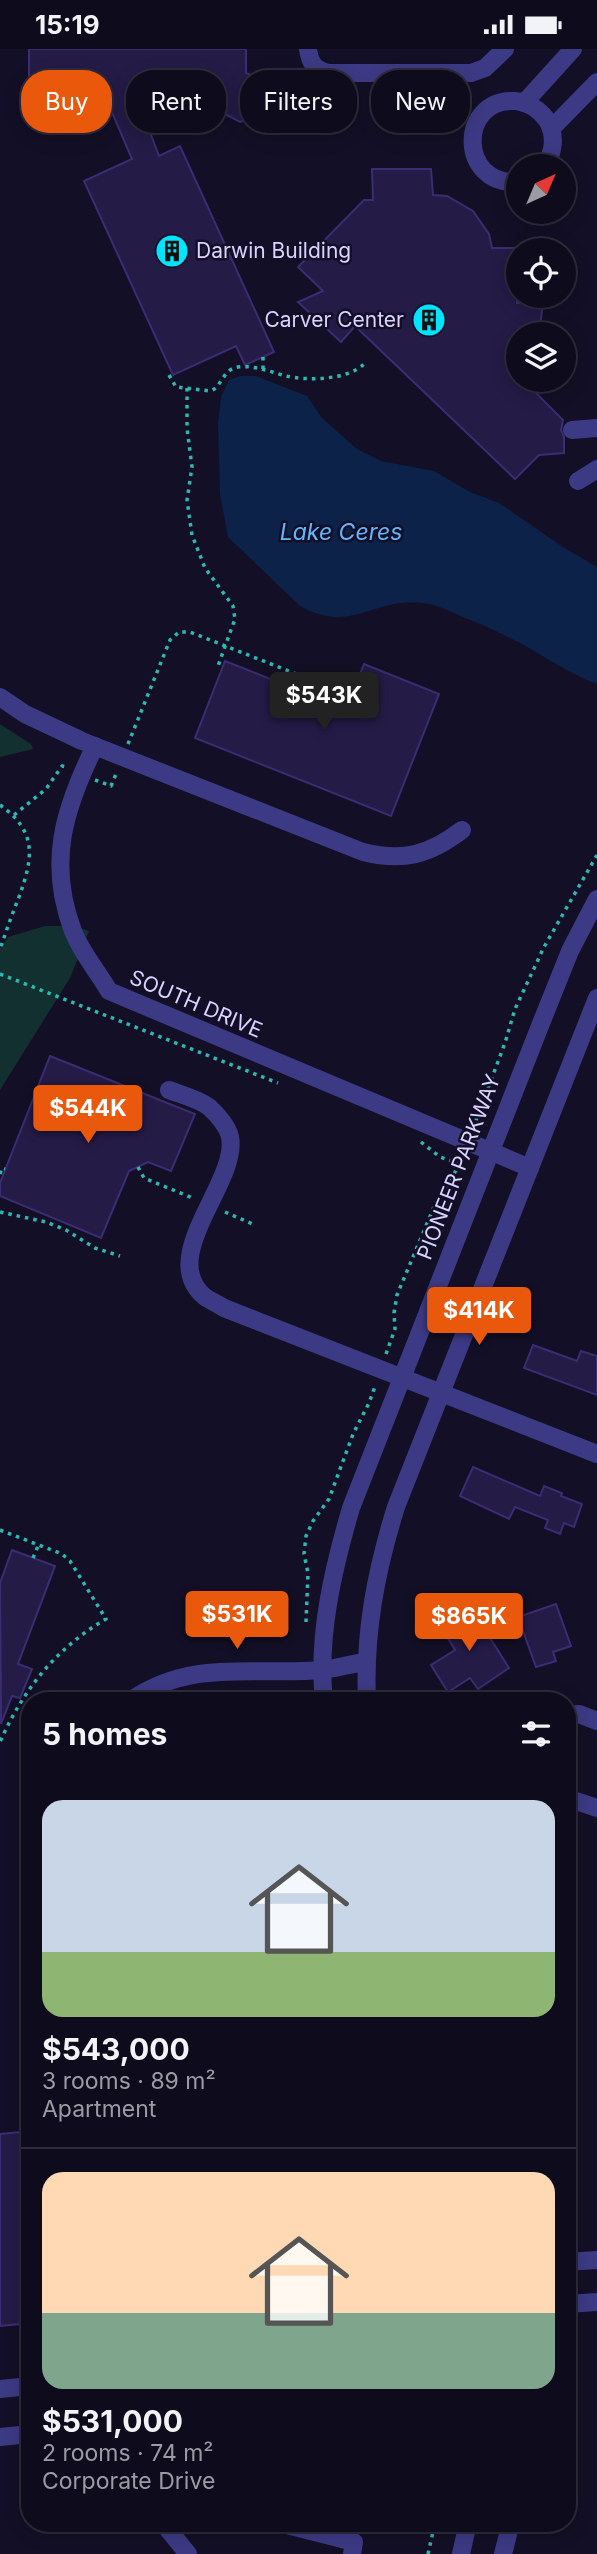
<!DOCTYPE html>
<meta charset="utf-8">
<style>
:root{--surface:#0e0b1c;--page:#171425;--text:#f1f3f6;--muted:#9b9ba3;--line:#2e2b3b;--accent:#ea580c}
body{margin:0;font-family:Inter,sans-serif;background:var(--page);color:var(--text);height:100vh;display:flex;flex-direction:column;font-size:26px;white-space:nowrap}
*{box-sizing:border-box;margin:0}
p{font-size:23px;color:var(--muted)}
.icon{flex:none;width:38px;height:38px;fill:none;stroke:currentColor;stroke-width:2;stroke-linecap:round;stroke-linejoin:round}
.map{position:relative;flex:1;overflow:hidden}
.panel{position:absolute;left:21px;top:1643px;width:555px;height:840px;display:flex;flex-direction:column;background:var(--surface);border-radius:28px;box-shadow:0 4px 18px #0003,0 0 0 2px var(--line)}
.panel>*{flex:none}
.guide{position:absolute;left:21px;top:21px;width:556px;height:63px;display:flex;gap:14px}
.needle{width:46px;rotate:44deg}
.buttons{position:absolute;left:506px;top:105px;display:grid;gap:14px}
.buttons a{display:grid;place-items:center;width:70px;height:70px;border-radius:50%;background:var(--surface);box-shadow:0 4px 18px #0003,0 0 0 2px var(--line);font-size:35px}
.price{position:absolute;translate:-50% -60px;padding:0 16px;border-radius:7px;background:var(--accent);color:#fff;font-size:23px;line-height:46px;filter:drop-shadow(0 2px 4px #0008)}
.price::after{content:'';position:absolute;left:50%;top:42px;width:21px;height:16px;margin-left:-10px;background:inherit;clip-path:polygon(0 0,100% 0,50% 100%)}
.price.on{background:#222;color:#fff}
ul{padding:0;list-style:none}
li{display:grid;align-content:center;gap:14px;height:371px;padding:0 21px}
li+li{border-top:2px solid var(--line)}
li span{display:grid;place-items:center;height:217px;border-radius:21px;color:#555}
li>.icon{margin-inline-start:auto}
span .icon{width:126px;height:126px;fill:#fffc;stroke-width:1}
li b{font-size:30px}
h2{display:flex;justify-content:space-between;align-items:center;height:84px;padding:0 21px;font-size:30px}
.chip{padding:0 24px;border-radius:28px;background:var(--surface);box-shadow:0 4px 18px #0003,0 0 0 2px var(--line);font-size:24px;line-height:63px}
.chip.on{background:var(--accent);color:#fff}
.status{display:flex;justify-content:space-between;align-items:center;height:49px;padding:0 35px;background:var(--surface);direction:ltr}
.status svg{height:19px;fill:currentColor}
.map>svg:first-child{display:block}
.green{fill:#12302f}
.water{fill:#0c2248}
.building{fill:#241b47;stroke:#3b2d73;stroke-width:2}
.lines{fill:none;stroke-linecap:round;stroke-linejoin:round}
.path{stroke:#2fb8b0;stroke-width:3.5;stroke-dasharray:3.5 5;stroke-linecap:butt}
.minor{stroke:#3d3a85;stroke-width:18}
.labels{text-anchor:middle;stroke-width:5;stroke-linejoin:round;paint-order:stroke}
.poi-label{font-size:21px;fill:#d9d4ff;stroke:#130f26;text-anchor:start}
.street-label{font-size:21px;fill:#d9d4ff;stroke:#130f26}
.water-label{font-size:23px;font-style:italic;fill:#62b6ff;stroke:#130f26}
</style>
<div class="status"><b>15:19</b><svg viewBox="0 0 49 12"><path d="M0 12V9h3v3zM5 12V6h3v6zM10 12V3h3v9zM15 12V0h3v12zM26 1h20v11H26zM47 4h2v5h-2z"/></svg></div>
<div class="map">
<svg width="597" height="2505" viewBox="0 0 597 2505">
<rect width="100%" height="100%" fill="#130f26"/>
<g class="green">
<path d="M0 675 31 695 33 700 0 708Z"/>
<path d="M45 877H74L89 882 70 929 0 1041V900L8 888Z"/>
</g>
<path class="water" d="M241 327H256L307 347 322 369 357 400 381 412 434 422 470 443 499 454 563 498 597 518V635C570 625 547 609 522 595 503 585 483 576 463 568 451 563 436 555 423 554 372 548 353 586 300 557L228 488 220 445 218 375 221 348 229 331Z"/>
<g class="building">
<path d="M29 0H246V24L270 33 256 82 246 71 240 73 227 66 221 67 216 63H210L208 60H200L198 56 174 54V47L136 46 159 107 180 97 274 303 245 316 236 297 173 326 84 132 132 110 105 47H29Z"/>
<path d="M372 120H431L433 146 447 147 473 162 489 185 492 199H516L517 254H543L539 285H518V331H523L563 371 561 381 564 388V404L539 406 515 430 355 277 341 293 298 253 323 242 298 218 364 151H373Z"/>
<path d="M225 612 346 660 364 615 439 645 391 767 195 689Z"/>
<path d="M50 1007 195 1065 171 1122 148 1113 129 1122 101 1189 0 1147V1134Z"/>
<path d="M533 1296 577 1312 581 1302 597 1307V1346L524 1319Z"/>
<path d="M473 1418 540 1447 544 1437 562 1444 561 1447 582 1455 574 1478 564 1474 560 1485 545 1479 548 1471 515 1458 509 1470 460 1447Z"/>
<path d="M12 1501 55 1517 18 1615 32 1620 20 1649 12 1647 1 1675 0 1534Z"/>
<path d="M556 1555 571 1597 553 1603 556 1612 536 1618 518 1568Z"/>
<path d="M470 1557 509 1619 478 1640 470 1629 448 1643 431 1616 455 1601 440 1576Z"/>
<path d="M30 2082V2274L0 2277V2085Z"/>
</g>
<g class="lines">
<g class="path">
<path d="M263 320V308"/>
<path d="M169 326 176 338 211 342C222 337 223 320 238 318 255 316 270 323 286 327 307 332 348 331 364 315"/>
<path d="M187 339V379L192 418 187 451 192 486 205 519 233 557 235 570 218 617"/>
<path d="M128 695 170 591 179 583H190L304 628"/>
<path d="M95 731 111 737 116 725"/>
<path d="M0 756C38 783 33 809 19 848 12 865 6 883 0 900"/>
<path d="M14 766 46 740 62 717 66 718"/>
<path d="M0 925 278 1034"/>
<path d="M473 1079 505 994 515 960 544 898 597 806"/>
<path d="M421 1093 440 1108 459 1115"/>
<path d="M138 1118 144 1129 195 1150"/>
<path d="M0 1125 2 1119 5 1120"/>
<path d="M0 1163 46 1173 66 1181 95 1199 120 1207"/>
<path d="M225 1163 255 1176"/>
<path d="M386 1305 395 1280 394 1264 397 1246 436 1153 449 1137 461 1109"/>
<path d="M0 1481 62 1505 70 1512 106 1570C56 1599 23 1641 0 1693"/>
<path d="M33 1509 38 1497"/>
<path d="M306 1573 308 1524 304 1505 306 1487 313 1472 329 1450 353 1385 369 1354 376 1335"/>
<path d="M428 2505 435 2474"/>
</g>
<g class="minor">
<path d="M308 0C310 14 314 20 328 24H471L485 19 505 0"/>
<path d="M524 54 573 0"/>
<path d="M551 80 597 33"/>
<path d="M518 133C458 137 458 49 515 52 528 53 540 61 547 71 556 86 554 103 545 117"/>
<path d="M572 381 597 379"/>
<path d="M578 432 597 420"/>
<path d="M0 648 25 665 82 692 363 803C403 813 429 806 462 781"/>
<path d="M95 697C64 760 47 814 73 882 81 903 98 923 109 942L530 1119"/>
<path d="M169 1041C182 1046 198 1050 209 1058 217 1065 228 1078 230 1088 239 1133 156 1208 205 1248 211 1252 218 1255 224 1259L597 1405"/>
<path d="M130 1652C191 1609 254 1627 323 1621 337 1619 351 1615 365 1613"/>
<path d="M324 1652C317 1588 333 1520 351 1459L538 982 570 902 597 850"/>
<path d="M367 1652C364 1584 376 1522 396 1458L597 949"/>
<path d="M567 1666 579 1665 597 1672"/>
<path d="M567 1749 597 1759"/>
<path d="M567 2213 597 2211"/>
<path d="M567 2255 597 2253"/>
<path d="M0 2340 30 2337"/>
<path d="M0 2388 30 2385"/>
<path d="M163 2474 188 2505"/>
<path d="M279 2474 354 2493 352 2505"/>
<path d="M461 2505 468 2474"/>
<path d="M503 2505 511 2474"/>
</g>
</g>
<defs>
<symbol id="building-disc" viewBox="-11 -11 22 22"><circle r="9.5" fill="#00e5ff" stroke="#130f26"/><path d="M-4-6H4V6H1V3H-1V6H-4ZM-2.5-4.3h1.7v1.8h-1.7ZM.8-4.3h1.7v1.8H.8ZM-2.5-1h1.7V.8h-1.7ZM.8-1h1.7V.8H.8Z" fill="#111"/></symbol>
</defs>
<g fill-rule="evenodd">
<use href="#building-disc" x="153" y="183" width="38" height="38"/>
<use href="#building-disc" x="410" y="252" width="38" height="38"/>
</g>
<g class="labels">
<g class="poi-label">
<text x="196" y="209">Darwin Building</text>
<text x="404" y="278" text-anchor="end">Carver Center</text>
</g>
<g class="street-label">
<text transform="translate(196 955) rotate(23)" y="7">SOUTH DRIVE</text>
<text transform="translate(459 1118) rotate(-69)" y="7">PIONEER PARKWAY</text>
</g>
<g class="water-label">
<text x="341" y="491">Lake Ceres</text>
</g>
</g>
</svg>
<div class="buttons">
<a><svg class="needle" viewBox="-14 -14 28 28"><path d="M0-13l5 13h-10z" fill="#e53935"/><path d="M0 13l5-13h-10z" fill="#9b9ba3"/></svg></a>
<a><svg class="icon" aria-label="locate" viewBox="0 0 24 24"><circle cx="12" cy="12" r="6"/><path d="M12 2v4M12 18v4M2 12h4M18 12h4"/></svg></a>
<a><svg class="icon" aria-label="layers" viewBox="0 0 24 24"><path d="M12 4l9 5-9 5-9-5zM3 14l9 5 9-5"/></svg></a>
</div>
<b class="price on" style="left:324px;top:683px">$543K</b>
<b class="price" style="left:88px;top:1096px">$544K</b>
<b class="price" style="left:479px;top:1298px">$414K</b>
<b class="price" style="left:237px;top:1602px">$531K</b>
<b class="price" style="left:469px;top:1604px">$865K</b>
<div class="guide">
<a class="chip on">Buy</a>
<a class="chip">Rent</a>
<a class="chip">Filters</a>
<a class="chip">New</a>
</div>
<section class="panel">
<h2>5 homes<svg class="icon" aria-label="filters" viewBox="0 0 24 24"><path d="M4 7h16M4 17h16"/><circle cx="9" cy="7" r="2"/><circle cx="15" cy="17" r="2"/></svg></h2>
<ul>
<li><span style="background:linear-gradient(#c9d6e8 70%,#8fb573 0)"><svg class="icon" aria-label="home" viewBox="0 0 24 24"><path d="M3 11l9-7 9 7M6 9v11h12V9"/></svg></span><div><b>$543,000</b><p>3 rooms · 89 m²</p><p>Apartment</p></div></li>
<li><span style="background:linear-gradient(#ffd9b3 65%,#7fa58c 0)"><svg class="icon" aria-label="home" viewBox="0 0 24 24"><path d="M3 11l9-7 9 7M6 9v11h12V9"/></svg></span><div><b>$531,000</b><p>2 rooms · 74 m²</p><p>Corporate Drive</p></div></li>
</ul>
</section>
</div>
